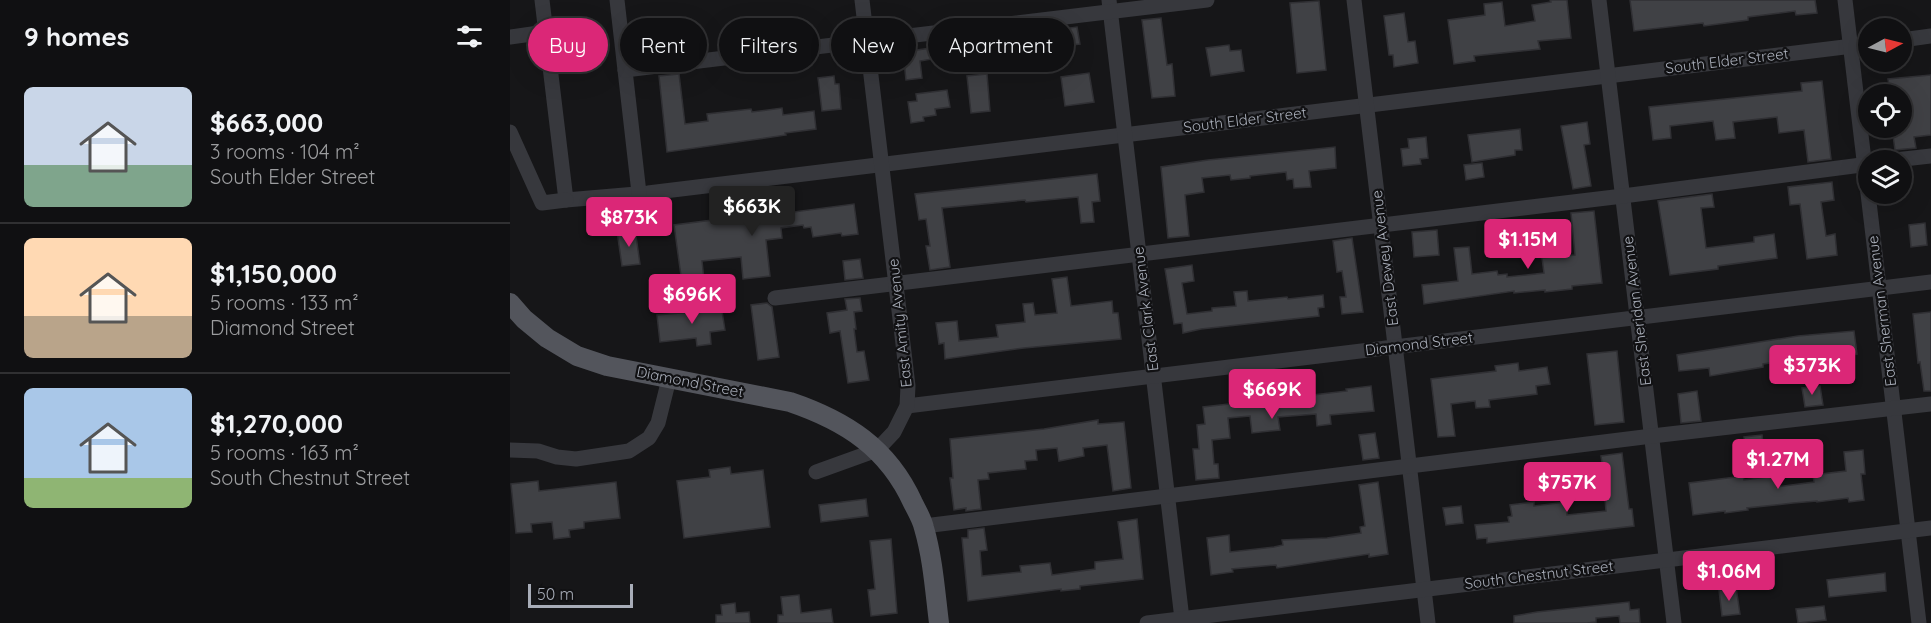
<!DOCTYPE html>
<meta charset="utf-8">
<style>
:root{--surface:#101012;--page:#1e1e20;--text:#f1f3f6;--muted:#9c9d9f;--line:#303032;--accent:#db2777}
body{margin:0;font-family:Quicksand,sans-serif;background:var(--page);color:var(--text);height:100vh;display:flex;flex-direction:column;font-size:22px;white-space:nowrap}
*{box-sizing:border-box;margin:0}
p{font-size:20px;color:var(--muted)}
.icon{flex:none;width:33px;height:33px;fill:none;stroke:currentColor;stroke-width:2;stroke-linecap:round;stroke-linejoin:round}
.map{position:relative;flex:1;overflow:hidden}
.side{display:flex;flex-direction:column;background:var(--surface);width:510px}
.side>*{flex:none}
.top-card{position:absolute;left:18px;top:18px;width:570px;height:54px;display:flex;gap:12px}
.needle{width:39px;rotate:83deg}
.buttons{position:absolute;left:1348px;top:18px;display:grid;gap:12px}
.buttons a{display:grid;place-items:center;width:54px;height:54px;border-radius:50%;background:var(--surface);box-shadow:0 6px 24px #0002,0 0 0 2px var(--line);font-size:30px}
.scale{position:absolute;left:18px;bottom:15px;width:105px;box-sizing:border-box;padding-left:6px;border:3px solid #a8adb8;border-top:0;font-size:16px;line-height:21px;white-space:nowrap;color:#a8adb8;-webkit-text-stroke:4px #111113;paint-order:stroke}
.price{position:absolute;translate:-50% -51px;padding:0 14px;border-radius:6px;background:var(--accent);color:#fff;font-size:20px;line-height:39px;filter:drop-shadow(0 2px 3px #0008)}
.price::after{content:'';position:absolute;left:50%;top:36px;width:18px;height:14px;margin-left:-9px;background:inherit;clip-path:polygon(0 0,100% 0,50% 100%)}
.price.active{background:#222;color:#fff}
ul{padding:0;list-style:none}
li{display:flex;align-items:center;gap:18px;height:150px;padding:0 24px}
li+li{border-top:2px solid var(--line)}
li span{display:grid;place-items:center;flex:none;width:168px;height:120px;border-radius:9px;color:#555}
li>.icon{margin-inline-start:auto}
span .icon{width:72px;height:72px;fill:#fffc;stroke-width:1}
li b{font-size:26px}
h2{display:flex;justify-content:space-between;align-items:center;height:72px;padding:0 24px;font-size:26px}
.tag{padding:0 21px;border-radius:27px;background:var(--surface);box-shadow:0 6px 24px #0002,0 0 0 2px var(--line);font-size:21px;line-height:54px}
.tag.active{background:var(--accent);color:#fff}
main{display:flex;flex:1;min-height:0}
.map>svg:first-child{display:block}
.building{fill:#404145;stroke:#303034;stroke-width:1.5}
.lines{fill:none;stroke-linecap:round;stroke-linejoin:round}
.minor{stroke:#37383d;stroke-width:15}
.major{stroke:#53555c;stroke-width:20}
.labels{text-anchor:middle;stroke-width:4.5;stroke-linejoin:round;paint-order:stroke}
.street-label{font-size:15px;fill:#a8adb8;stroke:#111113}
</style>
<main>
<section class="side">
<h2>9 homes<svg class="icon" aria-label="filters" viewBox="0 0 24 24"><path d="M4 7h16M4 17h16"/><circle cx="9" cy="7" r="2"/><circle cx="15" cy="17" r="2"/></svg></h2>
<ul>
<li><span style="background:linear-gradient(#c9d6e8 65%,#7fa58c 0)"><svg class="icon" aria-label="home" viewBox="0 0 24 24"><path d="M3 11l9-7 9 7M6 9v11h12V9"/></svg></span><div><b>$663,000</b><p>3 rooms · 104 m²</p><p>South Elder Street</p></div></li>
<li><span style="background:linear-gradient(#ffd9b3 65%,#b9a48a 0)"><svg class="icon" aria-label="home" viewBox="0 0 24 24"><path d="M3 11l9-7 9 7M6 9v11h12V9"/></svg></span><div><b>$1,150,000</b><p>5 rooms · 133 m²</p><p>Diamond Street</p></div></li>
<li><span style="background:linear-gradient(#a9c7e8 75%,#8fb573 0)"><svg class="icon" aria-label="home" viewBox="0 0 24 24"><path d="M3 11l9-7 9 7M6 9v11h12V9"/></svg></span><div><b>$1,270,000</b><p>5 rooms · 163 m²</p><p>South Chestnut Street</p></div></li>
</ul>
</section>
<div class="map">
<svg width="1421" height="623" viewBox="0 0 1421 623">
<rect width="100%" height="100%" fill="#161618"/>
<g class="building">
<path d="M1040 0H1057L1061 38 1028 41 1030 49 964 56 965 61 944 64 938 20 975 15 974 4 992 2 995 26 1025 21 1022 5 1041 2Z"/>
<path d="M1120 0H1305L1307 13 1286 15 1285 11 1238 17V20L1194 26 1193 23 1124 31Z"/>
<path d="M809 1 816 70 787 73 780 3Z"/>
<path d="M894 13 898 42 905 41 908 63 884 67 883 55H879L874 16Z"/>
<path d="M651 18 657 65 662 64 665 96 642 98 632 20Z"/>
<path d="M567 27 570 44 542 47 544 59 518 62 515 32 531 30V32Z"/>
<path d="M439 41 440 46 449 44 451 54 410 61 412 78 396 80 393 52 428 47V42Z"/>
<path d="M719 45 720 51 731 50 734 71 701 76 696 48Z"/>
<path d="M579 73 584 102 555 106 551 77Z"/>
<path d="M169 74 175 124 198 121 197 114 241 109 242 112 272 108 273 115 304 111 306 129 275 133 276 135 157 152 149 76Z"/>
<path d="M477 74 480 111 461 113 457 76Z"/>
<path d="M1421 75V135L1404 137 1406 148 1385 150 1382 128H1392V94H1380L1378 79Z"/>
<path d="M324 76 325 84H329L331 109 312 111 308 78Z"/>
<path d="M1312 81 1321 159 1298 162 1294 130 1269 133 1267 117 1223 122 1225 138 1206 140 1203 121 1160 126 1161 138 1143 140 1139 107 1292 91 1291 83Z"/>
<path d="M437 90 440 107 425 109 426 115 413 117 414 121 401 123 398 102 407 101 406 94Z"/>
<path d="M1077 122 1080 144 1074 145 1081 186 1063 189 1051 126Z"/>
<path d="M1010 129 1012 150H1005V155L962 162 958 135Z"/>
<path d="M916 137 918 158 910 159 911 164 893 166 891 149 899 148 898 139Z"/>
<path d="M825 147 826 168 799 171 801 187 784 188 783 179 777 180 776 172 740 176V178L721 180 720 175 692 178 694 192 675 195 679 236 658 238 651 167 698 160Z"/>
<path d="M972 163 974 177 956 180 954 165Z"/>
<path d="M587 174 590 201 582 202 584 222 571 223 568 197 516 202 515 200 432 208 440 267 420 270 416 246H420L416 219 409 220 405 194Z"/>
<path d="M1322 182 1324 200 1311 202 1316 236 1325 234 1327 255 1297 259 1290 204 1280 205 1278 187Z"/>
<path d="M1202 194 1204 207 1191 208 1196 248 1244 242V237L1264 234 1267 258 1208 266V269L1160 275 1148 201Z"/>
<path d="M344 204 348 234 332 236 331 233 303 237 301 227 294 228 293 225 271 228 272 238 256 240 260 276 233 279 231 257 192 261 194 280 172 283 164 225 226 217V215L284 207V212Z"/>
<path d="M1084 211 1092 283 1062 286V289L1035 292V290L1004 293V291L914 304 912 285 948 281 944 248 959 247 962 274 987 271 988 275 997 274V277L1034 273 1032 258 1065 255 1061 213Z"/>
<path d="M1415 223 1417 245 1401 247 1399 225Z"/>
<path d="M125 229 130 264 112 266 107 231Z"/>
<path d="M927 230 929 255 904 257 902 232Z"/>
<path d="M842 238 853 312 832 314 830 297H836L832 271 827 272 823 241Z"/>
<path d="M350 259 353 278 335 280 333 261Z"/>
<path d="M682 265 684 281 672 283 677 314 702 311V308L726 306 724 292 737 291 738 301 777 297 778 299 813 295 814 307 808 308 809 316 691 329 673 333 672 323 664 324 655 269Z"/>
<path d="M557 277 561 306 602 301 603 313H608L611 339 514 348 435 359 434 343 429 344 426 323 447 321 449 341 488 337 486 325 515 322 513 304 523 303 525 315 547 313 542 279Z"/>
<path d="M350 298 352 311 344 312 346 329H344L347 352 354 351 359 380 338 383 330 331 320 333 317 313 337 310 335 299Z"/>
<path d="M257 303 262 307 269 357 248 360 241 305Z"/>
<path d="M211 305 215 330 200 332 201 344 187 346 186 338 150 342 147 315 182 312V309Z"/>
<path d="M1421 312V391H1414L1410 362 1408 363 1403 314Z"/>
<path d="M1344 331 1347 354 1291 362 1290 359 1253 364V367L1200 376 1199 368 1169 371 1167 355 1288 336Z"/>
<path d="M1107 351 1114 422 1085 425 1077 354Z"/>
<path d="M1008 363 1009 371 1037 367 1040 384 1026 386 1027 394 979 400 980 407 966 408 965 401 941 404 945 436 928 437 921 379 986 371 985 366Z"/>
<path d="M861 386 864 411 820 415 821 424 807 426 806 414 768 417 770 430 742 433 740 416 718 418 720 438 702 440 704 464H708L709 478 686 480 683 449H689L687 425 695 424 693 407 754 400V403L776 401 803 397V395L837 391 836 389Z"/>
<path d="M1310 386 1313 405 1295 407 1292 388Z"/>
<path d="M1187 391 1191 421 1171 423 1168 394Z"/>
<path d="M588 420V424L614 422 621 488 603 491 597 445 573 448 574 456 549 461 547 448 526 450 527 460 515 461 516 469 478 473 479 479 468 480 471 509 456 511V508L444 510 440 478H443L440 439 534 429Z"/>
<path d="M865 433 869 458 853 460 849 435Z"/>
<path d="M1252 435 1254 453 1236 456 1234 437Z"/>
<path d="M1353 450 1355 474H1351L1354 500 1339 502 1338 498 1307 502V501L1283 503 1237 508 1238 510 1215 513V511L1183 515 1179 483 1233 476 1234 480 1266 476 1267 487 1304 482 1303 475 1336 471 1334 452Z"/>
<path d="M1112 453 1119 509H1122L1124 526 977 543V538L967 539 965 525 999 522 998 517 1002 516 1000 505 1024 502V506L1056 502 1057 515 1096 511 1095 499 1097 498 1091 456Z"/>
<path d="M220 467 221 474 253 470 260 527 174 538 167 481 200 477 199 470Z"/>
<path d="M28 481 29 491 106 482 110 518 74 522V528L59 530 60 537 44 539 42 522 21 524 22 532 6 533 1 484Z"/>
<path d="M868 482 878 554 859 557V554L767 568 766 565 722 569 723 572 701 575 697 538 719 535 720 552 764 547 773 545 772 540 817 538 851 533 850 527 855 526 849 485Z"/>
<path d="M356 499 358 516 311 522 309 505Z"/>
<path d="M951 506 953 523 936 525 933 508Z"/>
<path d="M627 519 633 579 570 586V589L551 591V589L458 601 452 538H458V530L474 528 477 550 470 551 472 576 511 572 510 566 540 563 542 575 585 569V562L613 559 608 522Z"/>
<path d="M381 539 387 613 361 616 358 590 365 589 360 541Z"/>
<path d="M1375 573 1376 591 1319 597 1317 580Z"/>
<path d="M1226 587 1230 614 1212 616 1209 590Z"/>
<path d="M289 595 291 613 321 609 323 623H268V615H273L271 597Z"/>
<path d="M1119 602 1120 610 1129 609 1130 623H1110L1109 616 1086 618V622L1077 623H1004V616L1027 612Z"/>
<path d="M225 603 226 613 239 612 240 623H206V615H212L211 605Z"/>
<path d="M1314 606 1316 620 1288 623 1286 609Z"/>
</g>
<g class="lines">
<g class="minor">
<path d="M32 0 56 200 138 193 1359 44"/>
<path d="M107 0 129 193"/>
<path d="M599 0 672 619"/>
<path d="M844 0 918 623"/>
<path d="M1089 0 1164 623"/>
<path d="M1335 0 1409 623"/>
<path d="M0 37 36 32"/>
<path d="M1392 40 1421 36"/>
<path d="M115 70 697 0"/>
<path d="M0 132 32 203 56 200"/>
<path d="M1385 160 1421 156"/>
<path d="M265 298 1113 196 1359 164"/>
<path d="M397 406 1421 282"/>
<path d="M0 450 28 451 47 457 66 459 119 451 139 438 148 423 159 379"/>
<path d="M306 472 367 450 384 432 397 406 398 386 352 0"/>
<path d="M414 526 1142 436 1421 404"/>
<path d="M637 623 1421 528"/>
</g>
<path class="major" d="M0 303 14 319 37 338 67 356 97 366 280 402C336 421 378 448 403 503 407 511 412 519 414 528 423 559 425 591 429 623"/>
</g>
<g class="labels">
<g class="street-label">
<text transform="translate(1217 61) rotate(-7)" y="5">South Elder Street</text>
<text transform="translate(735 120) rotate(-7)" y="5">South Elder Street</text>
<text transform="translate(875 258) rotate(-97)" y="5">East Dewey Avenue</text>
<text transform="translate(636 309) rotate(-97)" y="5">East Clark Avenue</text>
<text transform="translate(1127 311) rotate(-97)" y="5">East Sheridan Avenue</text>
<text transform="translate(1372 311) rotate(-97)" y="5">East Sherman Avenue</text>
<text transform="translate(390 323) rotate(-96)" y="5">East Amity Avenue</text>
<text transform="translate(909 344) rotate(-7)" y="5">Diamond Street</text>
<text transform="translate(180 382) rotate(11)" y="5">Diamond Street</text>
<text transform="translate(1029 575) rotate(-7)" y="5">South Chestnut Street</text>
</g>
</g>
</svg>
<div class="buttons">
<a><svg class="needle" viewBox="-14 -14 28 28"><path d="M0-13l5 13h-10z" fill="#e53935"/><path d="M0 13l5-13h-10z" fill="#9c9d9f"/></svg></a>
<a><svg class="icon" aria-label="locate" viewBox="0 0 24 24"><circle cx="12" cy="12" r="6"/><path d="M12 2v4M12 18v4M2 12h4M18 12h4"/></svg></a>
<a><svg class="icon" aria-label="layers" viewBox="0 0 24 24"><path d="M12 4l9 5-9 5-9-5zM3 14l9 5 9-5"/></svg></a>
</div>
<div class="scale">50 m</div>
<b class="price active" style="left:242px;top:237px">$663K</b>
<b class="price" style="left:119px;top:248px">$873K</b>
<b class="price" style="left:1018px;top:270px">$1.15M</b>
<b class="price" style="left:182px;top:325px">$696K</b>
<b class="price" style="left:1302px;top:396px">$373K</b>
<b class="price" style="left:762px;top:420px">$669K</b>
<b class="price" style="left:1268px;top:490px">$1.27M</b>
<b class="price" style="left:1057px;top:513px">$757K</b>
<b class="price" style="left:1219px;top:602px">$1.06M</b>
<div class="top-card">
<a class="tag active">Buy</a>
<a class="tag">Rent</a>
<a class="tag">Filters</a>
<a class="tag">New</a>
<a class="tag">Apartment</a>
</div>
</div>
</main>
